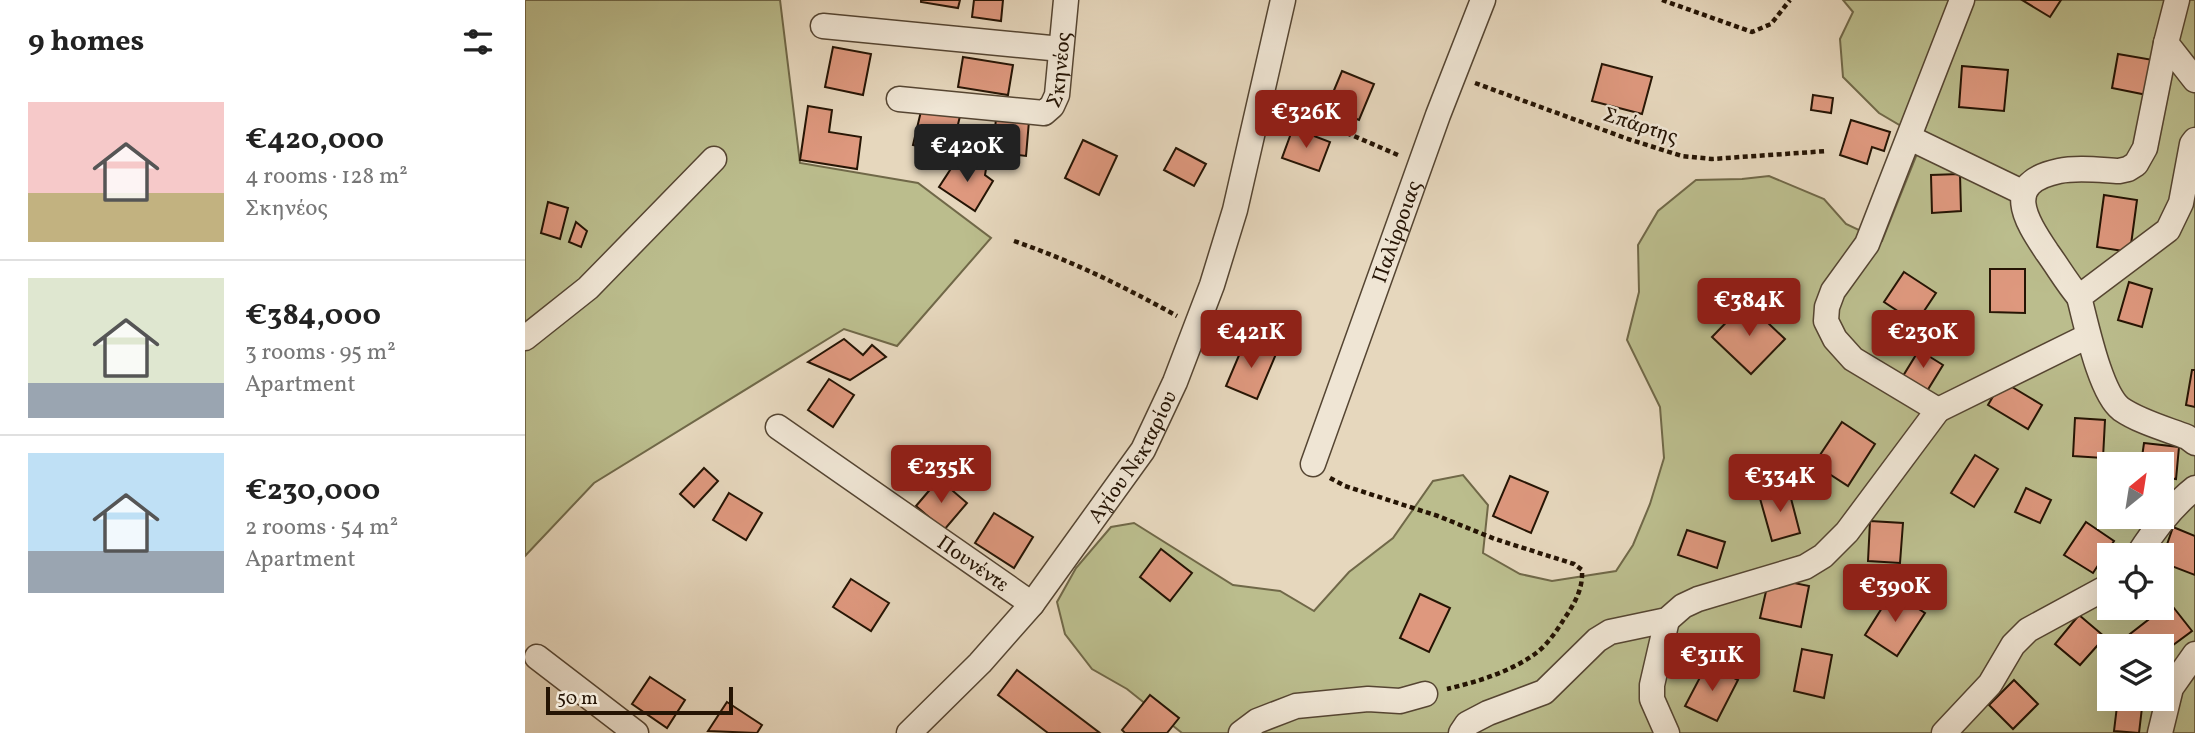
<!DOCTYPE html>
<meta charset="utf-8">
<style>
:root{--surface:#fff;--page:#f6f6f6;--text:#222;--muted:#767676;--line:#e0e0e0;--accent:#8f2418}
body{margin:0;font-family:Vollkorn,serif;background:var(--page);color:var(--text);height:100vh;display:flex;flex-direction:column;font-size:26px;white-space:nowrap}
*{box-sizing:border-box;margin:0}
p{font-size:23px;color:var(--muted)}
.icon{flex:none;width:38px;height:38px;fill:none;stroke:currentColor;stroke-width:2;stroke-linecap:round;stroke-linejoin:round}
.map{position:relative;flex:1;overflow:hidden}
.drawer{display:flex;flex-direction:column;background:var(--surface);width:525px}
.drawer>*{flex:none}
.needle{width:46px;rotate:30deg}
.buttons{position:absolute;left:1572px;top:452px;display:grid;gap:14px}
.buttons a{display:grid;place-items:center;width:77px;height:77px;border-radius:0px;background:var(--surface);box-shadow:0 7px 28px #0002;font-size:35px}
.scale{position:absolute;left:21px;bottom:18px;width:187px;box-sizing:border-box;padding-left:7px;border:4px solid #251404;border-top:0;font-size:19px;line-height:24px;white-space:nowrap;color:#251404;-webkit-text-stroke:5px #efe5d4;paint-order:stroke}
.price{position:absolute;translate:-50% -60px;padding:0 16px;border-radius:7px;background:var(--accent);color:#fff;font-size:23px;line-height:46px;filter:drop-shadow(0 2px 4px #0008)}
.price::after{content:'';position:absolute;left:50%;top:42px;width:21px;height:16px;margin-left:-10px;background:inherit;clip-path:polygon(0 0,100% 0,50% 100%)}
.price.selected{background:#222;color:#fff}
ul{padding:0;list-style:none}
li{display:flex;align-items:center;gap:21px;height:175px;padding:0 28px}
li+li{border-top:2px solid var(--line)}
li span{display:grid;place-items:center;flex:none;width:196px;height:140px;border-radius:0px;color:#555}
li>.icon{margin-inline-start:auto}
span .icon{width:84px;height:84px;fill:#fffc;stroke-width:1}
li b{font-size:30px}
h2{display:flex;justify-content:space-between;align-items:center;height:84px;padding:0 28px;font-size:30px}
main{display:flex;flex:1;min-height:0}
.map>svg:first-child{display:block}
.green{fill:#bbbd8d;stroke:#706848;stroke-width:2;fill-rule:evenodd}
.building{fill:#de987e;stroke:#251404;stroke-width:2}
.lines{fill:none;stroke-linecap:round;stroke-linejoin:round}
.minor-casing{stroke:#554532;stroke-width:27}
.path{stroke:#251404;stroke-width:4.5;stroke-dasharray:5 3.5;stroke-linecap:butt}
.minor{stroke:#efe5d4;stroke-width:24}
.labels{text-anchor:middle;stroke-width:5;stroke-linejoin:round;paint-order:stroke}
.street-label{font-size:21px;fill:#251404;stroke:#efe5d4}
</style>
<main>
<section class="drawer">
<h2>9 homes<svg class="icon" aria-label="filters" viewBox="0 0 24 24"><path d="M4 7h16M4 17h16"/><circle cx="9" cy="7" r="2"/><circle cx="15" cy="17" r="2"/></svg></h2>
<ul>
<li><span style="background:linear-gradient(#f6c9c9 65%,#c2b280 0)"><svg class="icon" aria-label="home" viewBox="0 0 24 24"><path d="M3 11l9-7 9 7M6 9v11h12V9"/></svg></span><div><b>€420,000</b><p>4 rooms · 128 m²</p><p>Σκηνέος</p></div></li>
<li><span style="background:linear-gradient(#dfe7d0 75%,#9aa5b1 0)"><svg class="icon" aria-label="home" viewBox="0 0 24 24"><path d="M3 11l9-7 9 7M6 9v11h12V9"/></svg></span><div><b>€384,000</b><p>3 rooms · 95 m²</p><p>Apartment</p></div></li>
<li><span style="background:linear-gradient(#bfe0f5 70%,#9aa5b1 0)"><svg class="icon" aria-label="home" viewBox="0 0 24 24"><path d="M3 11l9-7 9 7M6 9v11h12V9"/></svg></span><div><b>€230,000</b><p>2 rooms · 54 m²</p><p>Apartment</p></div></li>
</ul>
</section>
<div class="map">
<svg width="1670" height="733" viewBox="0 0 1670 733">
<rect width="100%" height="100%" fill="#e6d7bd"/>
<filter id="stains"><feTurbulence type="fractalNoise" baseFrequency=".00286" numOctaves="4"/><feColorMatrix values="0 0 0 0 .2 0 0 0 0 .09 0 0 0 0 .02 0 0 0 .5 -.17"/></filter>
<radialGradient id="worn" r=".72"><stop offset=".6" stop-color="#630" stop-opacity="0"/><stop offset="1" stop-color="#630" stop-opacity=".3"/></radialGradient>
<g class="green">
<path d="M0 0H255L275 163 393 183 466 238 372 346 319 329 69 483 0 556Z"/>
<path d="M1318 0H1670V733H657L602 689 567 669 540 634 532 602 551 568 586 527 609 523 708 585 755 591 789 611 824 572 868 538 908 481 938 475 963 505 958 553 995 574 1027 581 1091 571 1108 545 1125 504 1139 458 1135 407 1102 340 1114 292 1113 245 1133 211 1171 180 1217 179 1244 176 1299 199 1321 224 1357 241 1398 139 1354 113 1318 77 1315 39 1328 12ZM1584 464H1636V516H1584ZM1584 555H1636V607H1584ZM1584 646H1636V698H1584Z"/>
</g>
<g class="building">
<path d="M396 0H435L433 8 396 2Z"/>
<path d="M449 0H478L476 21 447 17Z"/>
<path d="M1497 0H1536L1525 17Z"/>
<path d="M308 47 346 54 338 95 300 87Z"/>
<path d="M1593 54 1628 60 1622 95 1587 88Z"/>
<path d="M438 57 488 65 483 95 433 87Z"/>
<path d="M1077 64 1127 77 1117 114 1067 101Z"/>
<path d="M1437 66 1483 70 1479 111 1434 107Z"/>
<path d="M817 71 849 84 834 120 802 107Z"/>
<path d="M1288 95 1308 98 1306 113 1286 110Z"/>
<path d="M283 106 307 110 304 132 336 137 332 169 275 160Z"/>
<path d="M397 107 435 116 426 154 388 145Z"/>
<path d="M471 118 504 121 501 156 468 152Z"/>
<path d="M1326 120 1365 132 1359 151 1347 147 1342 164 1315 155Z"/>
<path d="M768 128 805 142 794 171 757 158Z"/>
<path d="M558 140 592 156 574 195 540 178Z"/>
<path d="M651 148 681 164 669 186 639 170Z"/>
<path d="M431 161 461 169 460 175 468 181 450 211 414 187Z"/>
<path d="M1435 174 1436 211 1407 213 1406 175Z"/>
<path d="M1579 195 1612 200 1605 252 1572 247Z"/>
<path d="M23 202 43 208 35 239 16 233Z"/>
<path d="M51 222 62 231 56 247 44 242Z"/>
<path d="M1465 269H1500V313L1465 312Z"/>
<path d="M1379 272 1411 293 1391 323 1359 302Z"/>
<path d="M1604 282 1627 289 1617 327 1593 320Z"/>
<path d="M1221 302 1260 339 1226 374 1187 337Z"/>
<path d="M319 339 338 355 347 345 361 357 325 380 283 362Z"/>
<path d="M720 341 751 354 732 399 701 386Z"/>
<path d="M1394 350 1418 365 1402 391 1378 376Z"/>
<path d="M1667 370H1670V407L1661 405Z"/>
<path d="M304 379 329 395 308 427 283 410Z"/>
<path d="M1477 381 1517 405 1503 429 1463 405Z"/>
<path d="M1550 418 1580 420 1578 458 1548 456Z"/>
<path d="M1317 422 1350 444 1323 486 1289 464Z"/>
<path d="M1619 443 1654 447 1651 479 1636 477V464H1616Z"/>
<path d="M1450 455 1473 469 1449 507 1426 493Z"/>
<path d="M179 468 193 481 169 507 155 494Z"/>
<path d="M985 476 1023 492 1006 533 968 516Z"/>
<path d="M414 479 442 503 419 530 391 506Z"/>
<path d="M1263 487 1275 533 1247 541 1234 495Z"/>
<path d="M1501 488 1526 500 1515 523 1490 512Z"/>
<path d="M204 493 237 513 221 540 188 520Z"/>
<path d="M469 513 508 537 489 568 450 543Z"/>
<path d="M1345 521 1378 523 1375 563 1343 561Z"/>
<path d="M1561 522 1589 541 1568 573 1539 555Z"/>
<path d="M1648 527 1670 536V575L1636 562Z"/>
<path d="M1162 530 1200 542 1192 568 1153 555Z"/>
<path d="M636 549 667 573 645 601 615 577Z"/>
<path d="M1244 578 1284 586 1276 627 1235 618Z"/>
<path d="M326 579 364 603 346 631 308 607Z"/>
<path d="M1367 592 1400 613 1372 656 1340 635Z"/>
<path d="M895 594 925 608 904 652 875 638Z"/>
<path d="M1645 603 1667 631 1636 654V646H1614L1605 634Z"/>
<path d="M1554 615 1580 637 1555 665 1530 644Z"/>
<path d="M1277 649 1307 655 1299 698 1269 691Z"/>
<path d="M1182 664 1213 680 1192 721 1160 706Z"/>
<path d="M492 670 575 733H523L473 695Z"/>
<path d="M125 677 160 700 142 728 107 704Z"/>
<path d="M1489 680 1513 704 1488 729 1464 705Z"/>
<path d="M625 695 654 718 642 733H600L597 730Z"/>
<path d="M1593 698 1618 699 1614 733 1589 731Z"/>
<path d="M202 702 237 725 232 733 183 731Z"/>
</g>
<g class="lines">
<defs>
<g id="minor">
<path d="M1652 0 1641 43 1670 80"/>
<path d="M298 26 536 49"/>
<path id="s1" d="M374 99 519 113 527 106 532 95 541 0"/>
<path d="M1385 138 1499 193"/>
<path d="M1670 140 1667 144 1656 203 1643 230 1554 297C1561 323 1575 393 1596 409 1615 422 1641 429 1662 437L1670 443"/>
<path d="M1554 297C1542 283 1533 267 1522 252 1500 219 1477 183 1534 171 1552 167 1575 170 1594 171L1603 169 1611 164 1620 148 1641 43"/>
<path d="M0 338 63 288 189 159"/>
<path d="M1413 410 1563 336"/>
<path id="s2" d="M253 427 507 604"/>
<path id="s3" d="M788 464 913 115 958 0"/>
<path d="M1613 555C1629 530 1647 506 1670 488"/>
<path d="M12 657 111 733"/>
<path id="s4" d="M384 733 455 663 507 604 618 450 650 382 687 285 710 210 758 0"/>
<path d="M716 733 732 721 771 706 843 699 875 701 900 694"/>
<path d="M936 733 942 724 963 713 1019 692 1072 640 1085 632 1142 620 1158 606 1173 599 1280 567 1298 556 1322 532 1413 410 1328 359 1310 339 1301 321 1302 307 1308 291 1342 244 1437 0"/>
<path d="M1142 733 1127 699V685L1142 620"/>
<path d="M1419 733 1465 684 1488 645 1503 630 1584 586"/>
<path d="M1635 733 1646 688 1670 654"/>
</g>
</defs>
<use href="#minor" class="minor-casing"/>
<g class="path">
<path d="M1137 0 1227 32 1246 24 1265 0"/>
<path d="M950 83 1103 139 1157 156 1187 159 1302 151"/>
<path d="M759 106 873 155"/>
<path d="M489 241C547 261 598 286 652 316"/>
<path d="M805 478 820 486 913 516 970 539 1049 564 1057 570C1058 589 1050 603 1039 619 1031 632 1020 648 1007 656 982 673 951 682 922 689"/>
</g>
<use href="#minor" class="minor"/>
</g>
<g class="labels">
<g class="street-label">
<text dy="7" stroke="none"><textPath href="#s1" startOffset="194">Σκηνέος</textPath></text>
<text transform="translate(1116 125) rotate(18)" y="7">Σπάρτης</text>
<text dy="7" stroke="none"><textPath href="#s3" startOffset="247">Παλίρροιας</textPath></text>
<text dy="7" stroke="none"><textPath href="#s4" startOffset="357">Αγίου Νεκταρίου</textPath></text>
<text dy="7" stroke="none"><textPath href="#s2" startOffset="238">Πουνέντε</textPath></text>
</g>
</g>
<rect width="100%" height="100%" filter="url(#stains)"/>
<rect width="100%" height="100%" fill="url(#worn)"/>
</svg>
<div class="buttons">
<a><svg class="needle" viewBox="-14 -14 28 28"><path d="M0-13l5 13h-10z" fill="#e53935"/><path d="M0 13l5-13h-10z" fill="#767676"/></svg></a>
<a><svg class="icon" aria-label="locate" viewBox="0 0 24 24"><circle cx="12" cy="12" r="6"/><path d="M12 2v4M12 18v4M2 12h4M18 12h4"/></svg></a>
<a><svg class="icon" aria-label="layers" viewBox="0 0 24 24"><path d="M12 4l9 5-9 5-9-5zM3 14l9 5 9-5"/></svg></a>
</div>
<div class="scale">50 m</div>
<b class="price" style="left:781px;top:150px">€326K</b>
<b class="price selected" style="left:442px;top:184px">€420K</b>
<b class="price" style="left:1224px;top:338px">€384K</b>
<b class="price" style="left:726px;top:370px">€421K</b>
<b class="price" style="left:1398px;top:370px">€230K</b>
<b class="price" style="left:416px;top:505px">€235K</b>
<b class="price" style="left:1255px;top:514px">€334K</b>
<b class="price" style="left:1370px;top:624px">€390K</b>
<b class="price" style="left:1187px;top:693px">€311K</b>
</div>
</main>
